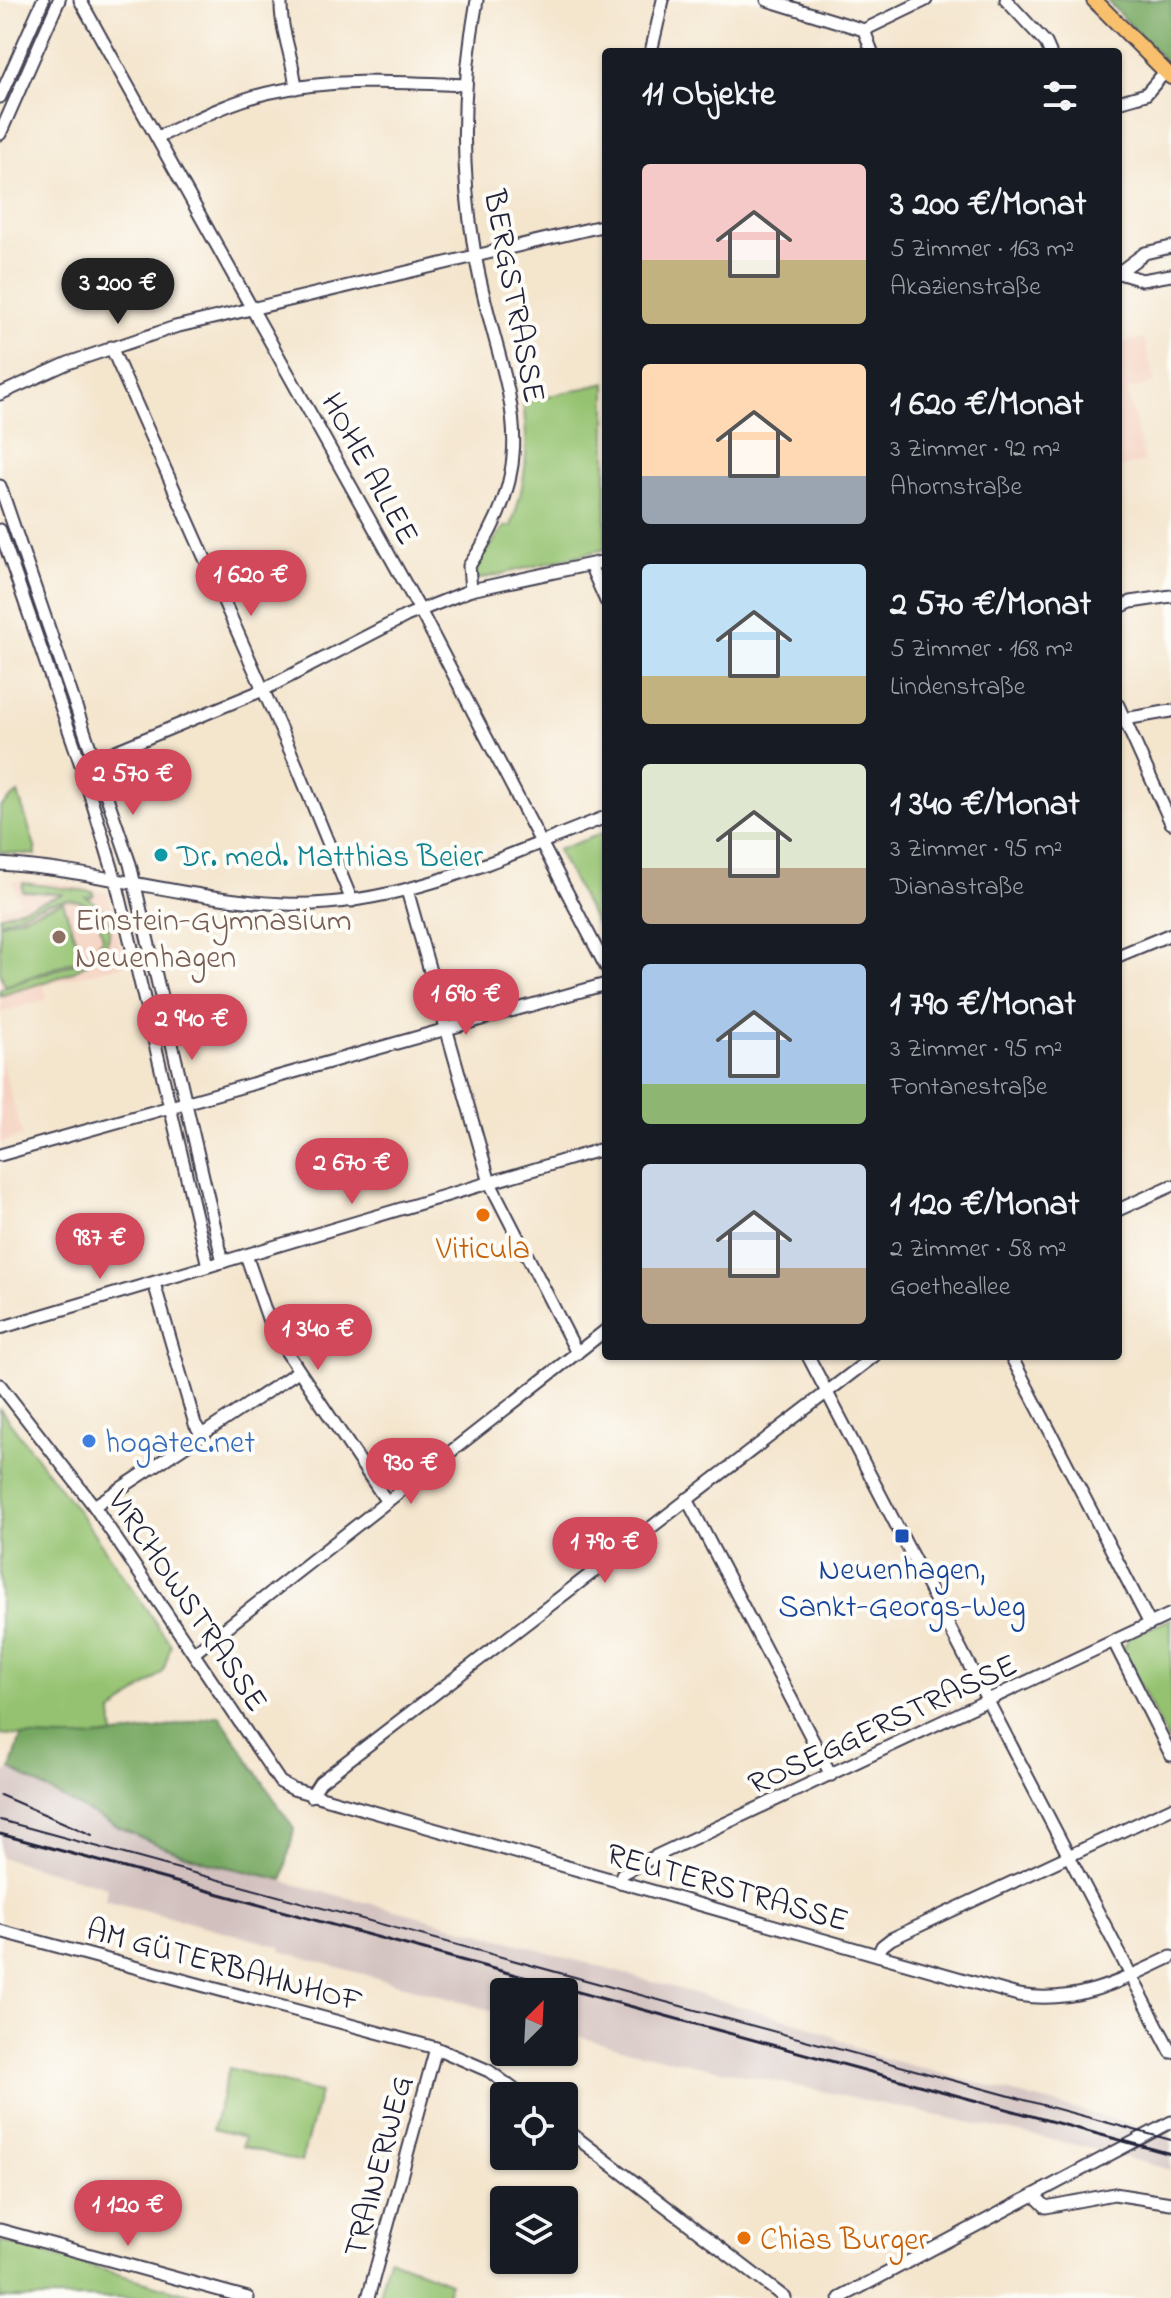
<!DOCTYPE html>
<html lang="de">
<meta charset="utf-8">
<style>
:root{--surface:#171b24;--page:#20242c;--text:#f1f3f6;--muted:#9ea1a6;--accent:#d1495b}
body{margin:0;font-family:"Indie Flower",sans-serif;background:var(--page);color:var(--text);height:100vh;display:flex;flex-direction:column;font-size:30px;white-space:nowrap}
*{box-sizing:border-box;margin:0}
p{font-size:26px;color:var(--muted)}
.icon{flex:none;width:44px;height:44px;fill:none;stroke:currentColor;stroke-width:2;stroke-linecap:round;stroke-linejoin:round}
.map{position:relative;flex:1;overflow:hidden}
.panel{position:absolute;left:602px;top:48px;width:520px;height:1312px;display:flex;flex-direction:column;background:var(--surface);border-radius:8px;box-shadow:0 2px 6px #0004}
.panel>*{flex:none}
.needle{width:52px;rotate:24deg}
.buttons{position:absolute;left:490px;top:1978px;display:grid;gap:16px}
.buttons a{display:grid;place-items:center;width:88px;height:88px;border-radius:8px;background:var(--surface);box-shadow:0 2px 6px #0004;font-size:40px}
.price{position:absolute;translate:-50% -68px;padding:0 18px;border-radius:28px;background:var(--accent);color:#fff;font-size:26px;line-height:52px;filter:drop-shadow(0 2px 4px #0008)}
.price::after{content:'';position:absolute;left:50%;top:48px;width:24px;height:18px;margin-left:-12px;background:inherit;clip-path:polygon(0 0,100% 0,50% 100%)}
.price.selected{background:#222;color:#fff}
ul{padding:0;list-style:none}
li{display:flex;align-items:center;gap:24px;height:200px;padding:0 40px}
li span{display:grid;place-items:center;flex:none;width:224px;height:160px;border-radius:8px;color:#555}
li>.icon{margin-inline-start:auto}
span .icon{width:96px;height:96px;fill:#fffc;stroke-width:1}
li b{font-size:34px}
h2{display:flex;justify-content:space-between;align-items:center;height:96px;padding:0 40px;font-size:34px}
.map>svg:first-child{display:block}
.built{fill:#f5d3c2}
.industrial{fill:#d1c0bd}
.green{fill:#94c270;stroke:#5b7256;stroke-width:2}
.forest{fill:#77a862;stroke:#4c654e;stroke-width:2}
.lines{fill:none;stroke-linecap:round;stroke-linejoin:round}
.minor-casing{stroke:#423f51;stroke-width:15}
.major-casing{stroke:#423f51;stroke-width:18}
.minor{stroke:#fff;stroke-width:11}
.major{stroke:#f8bf6c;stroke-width:14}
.tram{stroke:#22223b;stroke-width:2}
.rail{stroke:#22223b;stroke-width:3}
.culture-dot{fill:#0f9aa8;stroke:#fdfcf7;stroke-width:3}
.education-dot{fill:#8d6e63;stroke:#fdfcf7;stroke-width:3}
.food-dot{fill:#e8710a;stroke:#fdfcf7;stroke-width:3}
.shop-dot{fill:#3f7fe0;stroke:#fdfcf7;stroke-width:3}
.transit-dot{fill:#1a4fb4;stroke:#fdfcf7;stroke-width:3}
.labels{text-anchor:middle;stroke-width:8;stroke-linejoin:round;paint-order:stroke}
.street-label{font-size:32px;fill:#22223b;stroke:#fdfcf7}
.culture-label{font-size:32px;fill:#0d838f;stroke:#fdfcf7;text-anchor:start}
.education-label{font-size:32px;fill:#785e54;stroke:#fdfcf7;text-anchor:start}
.food-label{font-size:32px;fill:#c56008;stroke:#fdfcf7}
.shop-label{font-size:32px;fill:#366cbe;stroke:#fdfcf7;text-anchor:start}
.transit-label{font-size:32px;fill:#164399;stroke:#fdfcf7}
</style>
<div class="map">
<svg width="1171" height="2298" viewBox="0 0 1171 2298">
<rect width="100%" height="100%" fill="#fdfcf7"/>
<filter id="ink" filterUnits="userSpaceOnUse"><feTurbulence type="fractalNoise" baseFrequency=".0125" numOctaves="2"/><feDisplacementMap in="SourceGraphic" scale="16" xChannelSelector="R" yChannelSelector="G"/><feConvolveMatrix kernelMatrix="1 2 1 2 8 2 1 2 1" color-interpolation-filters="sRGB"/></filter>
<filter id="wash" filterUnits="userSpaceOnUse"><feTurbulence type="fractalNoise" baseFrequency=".006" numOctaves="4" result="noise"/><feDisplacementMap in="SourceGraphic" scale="32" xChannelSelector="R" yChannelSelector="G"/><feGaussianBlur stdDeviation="1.8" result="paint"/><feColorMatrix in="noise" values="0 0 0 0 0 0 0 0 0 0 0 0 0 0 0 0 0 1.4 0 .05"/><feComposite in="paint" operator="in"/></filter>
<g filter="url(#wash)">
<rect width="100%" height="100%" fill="#f4e5cd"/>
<g class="built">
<path d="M1144 338 1155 383 1127 390 1145 462 1118 468V344Z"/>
<path d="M13 881 56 882 108 893 125 965 43 985 47 999 0 1013V909L19 902Z"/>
<path d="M0 1057 23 1136 0 1143Z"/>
</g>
<path class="industrial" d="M11 1769 108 1823 211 1863 415 1915 804 2024 876 2056 1171 2135V2170L1086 2147 621 2049 564 2032V1992H504V2014L281 1951 282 1947 105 1900 107 1887 0 1857V1776Z"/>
<g class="green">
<path d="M606 383V549L476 580 475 567 504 527 511 526C527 480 529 450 523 402Z"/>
<path d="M18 793 35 847 36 855 0 852V807Z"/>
<path d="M606 832V943L557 850Z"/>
<path d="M23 883 94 892 93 896 86 897C97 903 107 912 109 926 116 970 32 984 0 996V989L87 959 103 938 97 912C71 885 29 912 0 922V916L64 894 22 891Z"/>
<path d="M63 902 82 958 5 986 0 972V924Z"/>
<path d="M0 1409 86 1522 171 1645 163 1672 112 1713 114 1737 74 1740 0 1734Z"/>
<path d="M1171 1619V1747L1123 1650 1129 1637Z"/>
<path d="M229 2068 320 2093 301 2162 242 2146 244 2137 213 2129Z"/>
<path d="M0 2241 203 2298H0Z"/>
<path d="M389 2258 450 2282 445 2298H378Z"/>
</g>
<g class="forest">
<path d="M1106 0H1171V67Z"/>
<path d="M219 1715 294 1829 283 1880C259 1874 235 1869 211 1863 139 1842 75 1806 11 1769L21 1736C90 1743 152 1732 219 1715Z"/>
</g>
</g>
<g filter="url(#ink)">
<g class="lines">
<defs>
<g id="minor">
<path d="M80 0 421 612 606 967"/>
<path d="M281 0C280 30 293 57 296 88"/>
<path d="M767 0 864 30 926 0"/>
<path d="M1006 0 1046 43 1050 52"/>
<path d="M864 30 872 52"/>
<path d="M651 52 663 0"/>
<path d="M0 97 43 0"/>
<path d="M1118 102 1146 94 1165 72"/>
<path d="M0 134 59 0"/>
<path d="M158 137C193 121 229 102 267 93 333 78 399 82 465 85"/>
<path d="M1118 273 1145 253 1171 247"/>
<path d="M1119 273 1142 280 1171 275"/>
<path d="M111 347 296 764 352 901"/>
<path d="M0 394 68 363 175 327 606 225"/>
<path d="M0 486 130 864 223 1262"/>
<path d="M0 530 81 765 116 881 208 1266"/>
<path d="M590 565 606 601"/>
<path d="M471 590 469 566C555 443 494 376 474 248 460 166 462 81 477 0"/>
<path d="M1118 608 1131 602 1171 596"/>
<path d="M1118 705 1171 823"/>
<path d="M1119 720 1171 711"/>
<path d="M89 762 263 690 406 616 471 590 606 561"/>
<path d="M0 864C96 870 188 900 284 904 397 909 503 856 606 817"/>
<path d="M407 890 490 1183 577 1353"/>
<path d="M1118 956 1171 934"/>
<path d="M0 1155 606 984"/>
<path d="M1118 1210 1171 1186"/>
<path d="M246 1255 272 1330 387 1502"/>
<path d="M154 1283 195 1424 202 1435"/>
<path d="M0 1328 606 1148"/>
<path d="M808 1356 1171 2052"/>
<path d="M1011 1356 1150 1624"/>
<path d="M0 1385 94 1506 280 1782 293 1789 1018 1995C1076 2005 1121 1981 1171 1957"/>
<path d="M687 1499 831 1775"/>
<path d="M94 1506 297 1372"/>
<path d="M1114 1642 1171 1755"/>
<path d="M194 1653 606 1330"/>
<path d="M311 1796 320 1782 874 1356"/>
<path d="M620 1882 622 1874 656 1856 1171 1614"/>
<path d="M0 1931 436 2048 489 2071 523 2096"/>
<path d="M878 1955 882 1946 891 1939 1171 1808"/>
<path d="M564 2128 785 2298"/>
<path d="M1034 2195 1046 2207 1114 2194 1171 2203"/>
<path d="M0 2230 248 2298"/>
<path d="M368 2298 436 2048"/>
<path d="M840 2298 1171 2122"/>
</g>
<path id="major" d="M1094 0 1171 77"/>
</defs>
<use href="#minor" class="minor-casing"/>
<use href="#major" class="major-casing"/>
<use href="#minor" class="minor"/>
<use href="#major" class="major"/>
<g class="tram">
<path d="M0 1795 92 1835"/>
<path d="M0 1820 1171 2140"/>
</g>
<path class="rail" d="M0 1834 1171 2154"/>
</g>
</g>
<circle class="culture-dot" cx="161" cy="855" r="8"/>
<circle class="education-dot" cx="59" cy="937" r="8"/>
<g class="food-dot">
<circle cx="483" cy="1215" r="8"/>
<circle cx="744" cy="2238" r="8"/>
</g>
<circle class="shop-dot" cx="89" cy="1441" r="8"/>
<rect class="transit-dot" x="894" y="1528" width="16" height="16" rx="4"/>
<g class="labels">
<g class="street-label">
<text transform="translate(516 296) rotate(79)" y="11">BERGSTRASSE</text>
<text transform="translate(371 468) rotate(61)" y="11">HOHE ALLEE</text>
<text transform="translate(189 1600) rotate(56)" y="11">VIRCHOWSTRASSE</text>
<text transform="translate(882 1723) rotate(-25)" y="11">ROSEGGERSTRASSE</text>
<text transform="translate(728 1886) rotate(16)" y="11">REUTERSTRASSE</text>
<text transform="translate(225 1964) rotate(15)" y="11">AM GÜTERBAHNHOF</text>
<text transform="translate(377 2166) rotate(-75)" y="11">TRAINERWEG</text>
</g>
<g class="culture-label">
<text x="177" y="866">Dr. med. Matthias Beier</text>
</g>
<g class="education-label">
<text x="75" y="930">Einstein-Gymnasium<tspan x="75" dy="37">Neuenhagen</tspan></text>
</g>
<g class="food-label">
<text x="483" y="1258">Viticula</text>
<text x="760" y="2249" text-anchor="start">Chias Burger</text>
</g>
<g class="shop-label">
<text x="105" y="1452">hogatec.net</text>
</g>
<g class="transit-label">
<text x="902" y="1579">Neuenhagen,<tspan x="902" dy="37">Sankt-Georgs-Weg</tspan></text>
</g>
</g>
</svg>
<div class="buttons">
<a><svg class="needle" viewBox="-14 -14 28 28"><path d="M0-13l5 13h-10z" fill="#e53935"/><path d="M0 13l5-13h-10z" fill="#9ea1a6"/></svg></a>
<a><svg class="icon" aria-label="locate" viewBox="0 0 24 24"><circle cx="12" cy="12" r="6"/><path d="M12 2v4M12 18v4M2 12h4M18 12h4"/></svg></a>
<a><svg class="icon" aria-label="layers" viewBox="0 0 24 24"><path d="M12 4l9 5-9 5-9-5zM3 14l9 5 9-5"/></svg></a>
</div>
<b class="price selected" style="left:118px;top:326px">3 200 €</b>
<b class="price" style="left:251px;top:618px">1 620 €</b>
<b class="price" style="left:133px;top:817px">2 570 €</b>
<b class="price" style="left:466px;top:1037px">1 690 €</b>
<b class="price" style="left:192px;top:1062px">2 940 €</b>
<b class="price" style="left:352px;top:1206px">2 670 €</b>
<b class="price" style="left:100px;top:1281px">987 €</b>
<b class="price" style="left:318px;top:1372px">1 340 €</b>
<b class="price" style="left:411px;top:1506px">930 €</b>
<b class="price" style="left:605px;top:1585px">1 790 €</b>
<b class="price" style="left:128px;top:2248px">1 120 €</b>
<section class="panel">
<h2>11 Objekte<svg class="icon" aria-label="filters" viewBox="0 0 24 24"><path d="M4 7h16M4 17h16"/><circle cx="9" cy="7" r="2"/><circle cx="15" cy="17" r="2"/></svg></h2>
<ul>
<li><span style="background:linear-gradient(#f6c9c9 60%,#c2b280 0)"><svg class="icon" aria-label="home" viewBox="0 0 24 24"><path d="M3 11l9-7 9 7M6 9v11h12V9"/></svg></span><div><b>3 200 €/Monat</b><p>5 Zimmer · 163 m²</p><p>Akazienstraße</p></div></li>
<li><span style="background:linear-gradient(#ffd9b3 70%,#9aa5b1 0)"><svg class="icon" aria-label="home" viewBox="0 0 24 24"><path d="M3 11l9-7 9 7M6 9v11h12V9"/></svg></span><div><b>1 620 €/Monat</b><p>3 Zimmer · 92 m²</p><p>Ahornstraße</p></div></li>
<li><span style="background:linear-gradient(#bfe0f5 70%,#c2b280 0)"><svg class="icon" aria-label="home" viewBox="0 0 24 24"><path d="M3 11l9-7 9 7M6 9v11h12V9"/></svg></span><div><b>2 570 €/Monat</b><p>5 Zimmer · 168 m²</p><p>Lindenstraße</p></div></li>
<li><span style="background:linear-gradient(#dfe7d0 65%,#b9a48a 0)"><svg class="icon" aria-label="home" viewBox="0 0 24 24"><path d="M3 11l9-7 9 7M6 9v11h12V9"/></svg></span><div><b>1 340 €/Monat</b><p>3 Zimmer · 95 m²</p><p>Dianastraße</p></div></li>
<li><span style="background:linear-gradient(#a9c7e8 75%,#8fb573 0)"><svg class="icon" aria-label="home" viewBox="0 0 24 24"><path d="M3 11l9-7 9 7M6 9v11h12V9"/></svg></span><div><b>1 790 €/Monat</b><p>3 Zimmer · 95 m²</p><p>Fontanestraße</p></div></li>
<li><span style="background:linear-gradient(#c9d6e8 65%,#b9a48a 0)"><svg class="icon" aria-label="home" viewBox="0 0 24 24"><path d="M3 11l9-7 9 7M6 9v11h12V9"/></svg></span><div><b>1 120 €/Monat</b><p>2 Zimmer · 58 m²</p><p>Goetheallee</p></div></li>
</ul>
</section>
</div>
